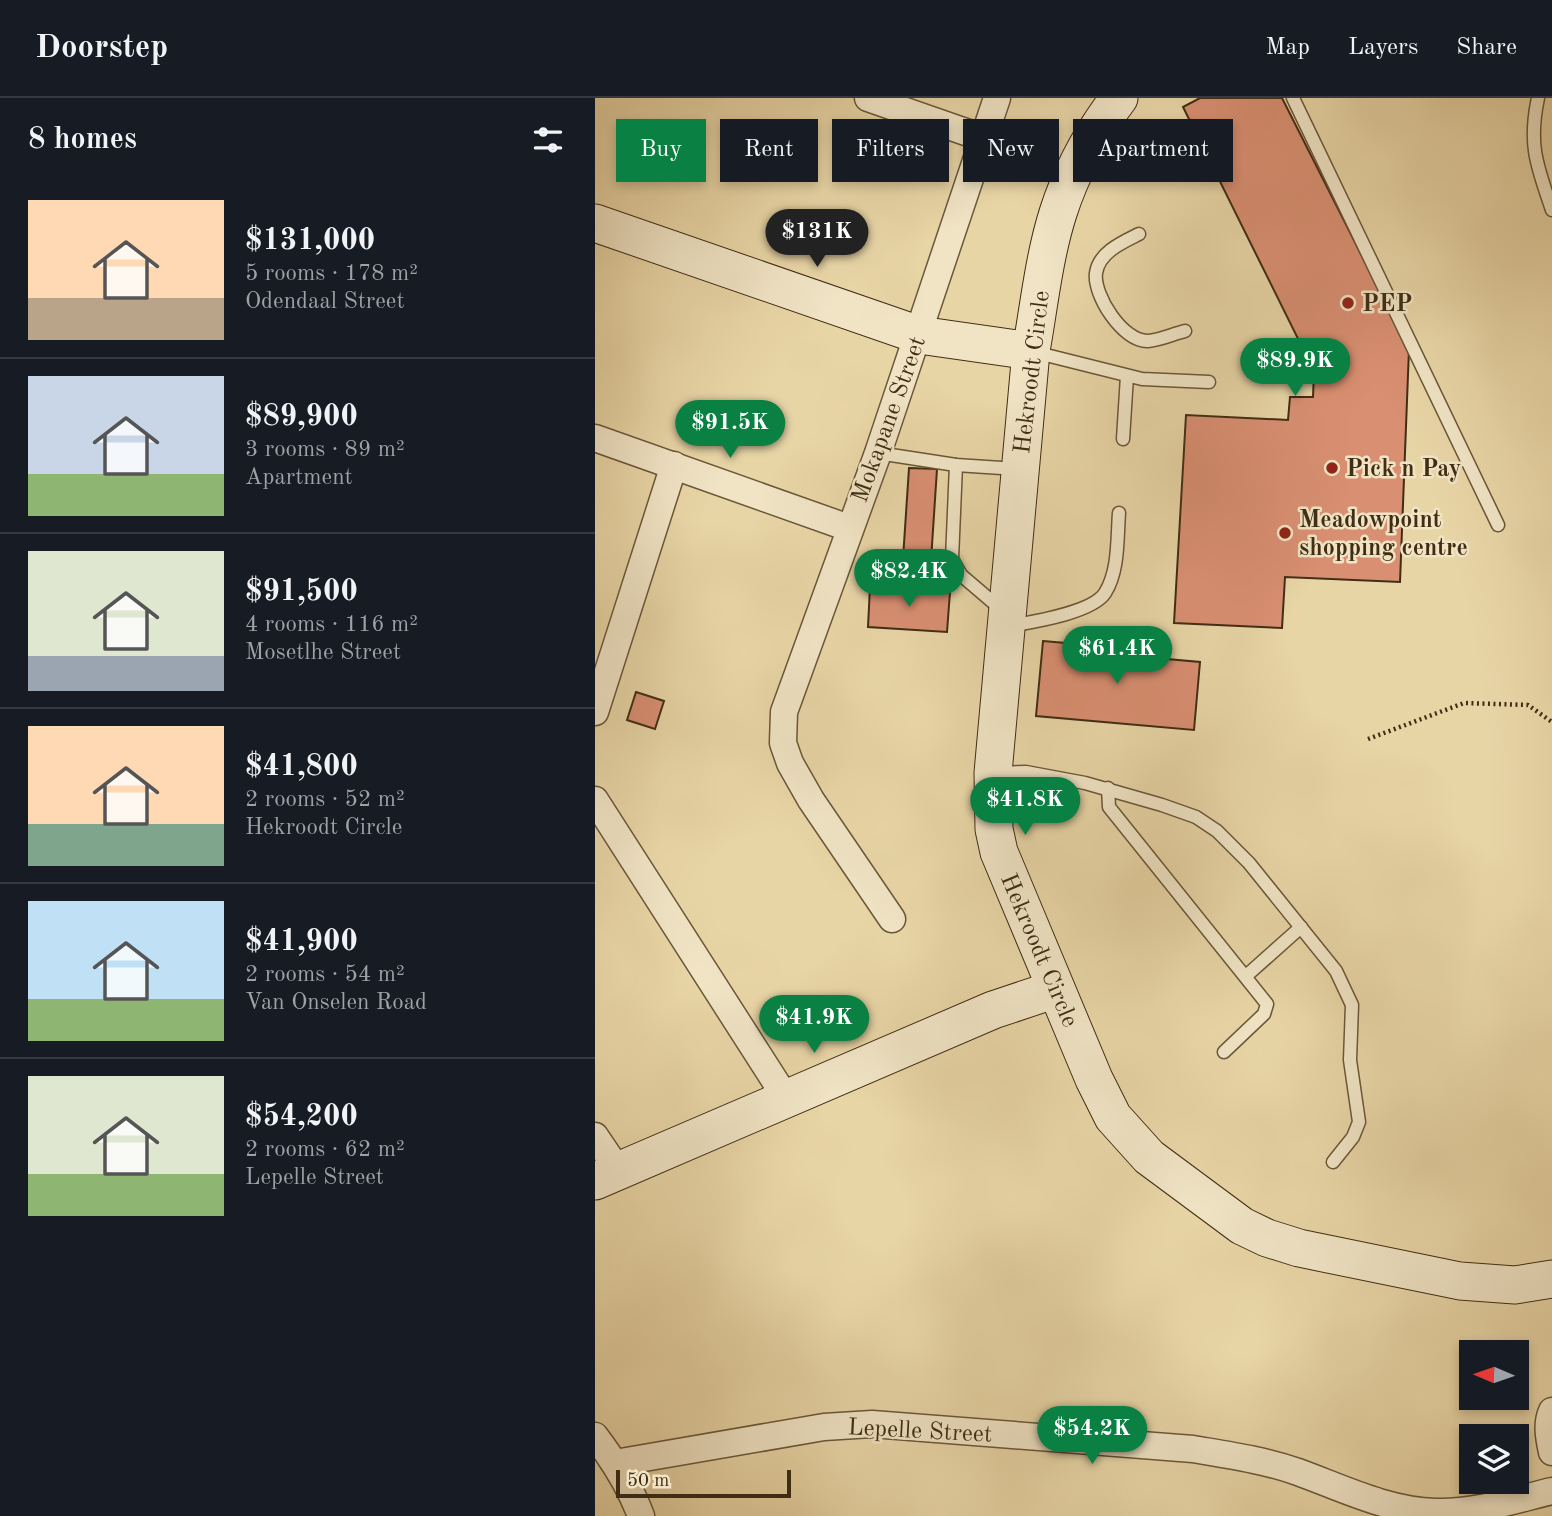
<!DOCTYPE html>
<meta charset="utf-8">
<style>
:root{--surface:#171b24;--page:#242831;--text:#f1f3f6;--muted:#9ea1a6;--line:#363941;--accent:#0b8043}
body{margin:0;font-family:"Old Standard TT",serif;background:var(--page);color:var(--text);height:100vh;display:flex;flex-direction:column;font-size:26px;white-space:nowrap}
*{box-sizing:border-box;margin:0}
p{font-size:23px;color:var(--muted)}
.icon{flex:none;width:38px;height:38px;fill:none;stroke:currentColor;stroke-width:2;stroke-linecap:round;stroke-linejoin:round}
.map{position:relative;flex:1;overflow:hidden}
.sheet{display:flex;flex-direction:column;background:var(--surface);width:595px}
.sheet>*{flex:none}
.guide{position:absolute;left:21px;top:21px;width:665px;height:63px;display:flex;gap:14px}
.needle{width:46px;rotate:272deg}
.controls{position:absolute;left:864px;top:1242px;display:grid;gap:14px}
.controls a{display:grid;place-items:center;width:70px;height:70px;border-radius:0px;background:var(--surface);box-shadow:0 4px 10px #0003;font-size:35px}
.scale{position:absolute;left:21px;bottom:18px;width:175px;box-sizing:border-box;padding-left:7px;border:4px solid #402d14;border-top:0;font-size:19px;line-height:24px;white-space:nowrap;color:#402d14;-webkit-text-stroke:5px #f0e4c5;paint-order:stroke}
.price{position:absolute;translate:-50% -60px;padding:0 16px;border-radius:24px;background:var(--accent);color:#fff;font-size:23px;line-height:46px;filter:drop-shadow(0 2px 4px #0008)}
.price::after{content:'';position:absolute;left:50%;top:42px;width:21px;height:16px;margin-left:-10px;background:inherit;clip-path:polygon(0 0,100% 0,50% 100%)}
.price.active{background:#222;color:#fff}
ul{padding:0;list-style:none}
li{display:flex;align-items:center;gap:21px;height:175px;padding:0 28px}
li+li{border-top:2px solid var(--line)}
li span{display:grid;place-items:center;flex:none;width:196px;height:140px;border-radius:0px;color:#555}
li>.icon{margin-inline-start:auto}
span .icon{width:84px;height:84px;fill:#fffc;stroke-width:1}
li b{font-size:30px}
h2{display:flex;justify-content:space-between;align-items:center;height:84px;padding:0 28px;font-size:30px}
.chip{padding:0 24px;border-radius:0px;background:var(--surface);box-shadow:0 4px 10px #0003;font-size:24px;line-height:63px}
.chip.active{background:var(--accent);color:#fff}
header{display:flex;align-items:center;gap:42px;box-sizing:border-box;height:98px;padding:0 35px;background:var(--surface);border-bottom:2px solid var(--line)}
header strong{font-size:33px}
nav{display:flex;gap:38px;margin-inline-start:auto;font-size:24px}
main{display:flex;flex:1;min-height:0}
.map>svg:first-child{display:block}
.building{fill:#d98f72;stroke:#402d14;stroke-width:2}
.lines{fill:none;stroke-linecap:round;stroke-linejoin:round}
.lane-casing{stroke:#6a5738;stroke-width:15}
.street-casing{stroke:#6a5738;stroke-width:29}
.secondary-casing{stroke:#402d14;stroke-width:39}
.path{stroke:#402d14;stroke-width:4.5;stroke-dasharray:2 3.5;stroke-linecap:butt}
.lane{stroke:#f0e4c5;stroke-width:12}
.street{stroke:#f0e4c5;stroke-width:26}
.secondary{stroke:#f0e4c5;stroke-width:37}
.poi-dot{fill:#8f2418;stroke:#f0e4c5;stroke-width:2.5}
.labels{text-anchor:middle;stroke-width:5;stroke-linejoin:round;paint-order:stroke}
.poi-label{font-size:24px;font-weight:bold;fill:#402d14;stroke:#f0e4c5;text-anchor:start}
.street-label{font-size:24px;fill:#402d14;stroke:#f0e4c5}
</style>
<header>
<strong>Doorstep</strong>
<nav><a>Map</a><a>Layers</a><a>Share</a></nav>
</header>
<main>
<section class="sheet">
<h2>8 homes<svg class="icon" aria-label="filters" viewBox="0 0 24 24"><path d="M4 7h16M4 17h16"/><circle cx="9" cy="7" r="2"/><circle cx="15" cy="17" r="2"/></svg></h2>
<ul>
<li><span style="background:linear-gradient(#ffd9b3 70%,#b9a48a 0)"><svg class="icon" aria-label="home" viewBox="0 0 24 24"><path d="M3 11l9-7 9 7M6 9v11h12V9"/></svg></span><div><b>$131,000</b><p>5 rooms · 178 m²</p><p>Odendaal Street</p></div></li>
<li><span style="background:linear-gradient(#c9d6e8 70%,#8fb573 0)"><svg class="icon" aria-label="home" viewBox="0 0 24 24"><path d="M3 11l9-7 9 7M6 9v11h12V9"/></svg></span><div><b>$89,900</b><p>3 rooms · 89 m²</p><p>Apartment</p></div></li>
<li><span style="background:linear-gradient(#dfe7d0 75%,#9aa5b1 0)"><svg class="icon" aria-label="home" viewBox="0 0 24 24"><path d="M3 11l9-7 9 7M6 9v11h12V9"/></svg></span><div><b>$91,500</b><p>4 rooms · 116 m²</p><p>Mosetlhe Street</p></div></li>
<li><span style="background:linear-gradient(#ffd9b3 70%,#7fa58c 0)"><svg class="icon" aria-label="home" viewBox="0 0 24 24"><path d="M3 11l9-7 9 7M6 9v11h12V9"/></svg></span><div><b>$41,800</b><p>2 rooms · 52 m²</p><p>Hekroodt Circle</p></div></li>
<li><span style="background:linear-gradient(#bfe0f5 70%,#8fb573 0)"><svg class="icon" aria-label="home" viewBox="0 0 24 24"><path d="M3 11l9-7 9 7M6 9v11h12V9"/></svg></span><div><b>$41,900</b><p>2 rooms · 54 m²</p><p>Van Onselen Road</p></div></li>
<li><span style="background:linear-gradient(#dfe7d0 70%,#8fb573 0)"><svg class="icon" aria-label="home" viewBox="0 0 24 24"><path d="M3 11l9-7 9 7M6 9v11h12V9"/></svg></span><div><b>$54,200</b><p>2 rooms · 62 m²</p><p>Lepelle Street</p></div></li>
</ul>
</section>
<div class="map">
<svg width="957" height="1418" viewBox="0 0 957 1418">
<rect width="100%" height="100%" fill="#e8d5a6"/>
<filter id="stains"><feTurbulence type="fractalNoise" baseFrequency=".00286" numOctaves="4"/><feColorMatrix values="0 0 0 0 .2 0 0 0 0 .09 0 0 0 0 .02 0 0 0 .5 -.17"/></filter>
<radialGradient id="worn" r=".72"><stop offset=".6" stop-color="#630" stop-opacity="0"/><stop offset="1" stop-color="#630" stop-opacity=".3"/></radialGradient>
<g class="building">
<path d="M605 0H687L814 251 805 484 690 479 687 530 579 525 591 317 693 322 695 299H718L719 273 588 9Z"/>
<path d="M314 370 342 371 334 493 306 491Z"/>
<path d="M275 489 355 494 352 534 273 529Z"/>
<path d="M448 543 562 553 561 560 605 564 599 632 441 618Z"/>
<path d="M41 594 69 603 60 631 32 622Z"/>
</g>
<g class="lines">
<defs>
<g id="lane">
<path d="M698 0 903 427"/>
<path d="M943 0C933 47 942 68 957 112"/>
<path d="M544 136C528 144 504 154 501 175 498 197 528 244 553 243 565 242 578 236 590 233"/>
<path d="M439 254 547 281 614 284"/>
<path d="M528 341 532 278"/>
<path d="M283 355 361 367 422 371"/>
<path d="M361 367 357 461 366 477 407 512"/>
<path d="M414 528C437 524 497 515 510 495 524 473 522 441 524 415"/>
<path d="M401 675 431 674 490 685 567 707 601 719 622 733 654 765 741 873 757 907 755 962 764 1024 758 1039 738 1064"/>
<path d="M513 690 514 709 672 906 669 916 629 954"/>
<path d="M651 878 706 829"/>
</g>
<g id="street">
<path d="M273 0 388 40"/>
<path d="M0 340 254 430"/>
<path d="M0 614 79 367"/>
<path d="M0 702 191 1000"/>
<path d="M297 821 216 702 195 665 188 645 189 614 283 355 402 0"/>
<path d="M0 1038 23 1072"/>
<path d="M957 1313C951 1326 954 1340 957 1354"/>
<path d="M0 1338C19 1363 35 1388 46 1418"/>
<path d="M20 1365 229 1329 277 1326 598 1351C633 1357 669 1362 703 1374 747 1390 793 1413 841 1414 880 1415 919 1402 957 1393"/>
</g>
<g id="secondary">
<path d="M524 0C498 34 476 74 463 115 449 159 444 208 436 253L398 675 399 731 404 754 499 981 518 1019 554 1059 647 1128 672 1140 704 1150 865 1183 920 1187 957 1181"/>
<path d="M0 125 324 237 436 253"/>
<path d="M0 1083 398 912 461 891"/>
</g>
</defs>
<use href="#lane" class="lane-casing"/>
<use href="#street" class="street-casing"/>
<use href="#secondary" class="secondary-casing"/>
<path class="path" d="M773 641 869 605 933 607 957 624"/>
<use href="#lane" class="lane"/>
<use href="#street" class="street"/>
<use href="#secondary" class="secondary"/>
</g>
<g class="poi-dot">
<circle cx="753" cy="205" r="7"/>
<circle cx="737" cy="370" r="7"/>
<circle cx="690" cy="435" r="7"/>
</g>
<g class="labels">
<g class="poi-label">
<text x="767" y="213">PEP</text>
<text x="751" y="378">Pick n Pay</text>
<text x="704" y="429">Meadowpoint<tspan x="704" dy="28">shopping centre</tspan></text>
</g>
<g class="street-label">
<text transform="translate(436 274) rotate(-83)" y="8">Hekroodt Circle</text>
<text transform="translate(293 321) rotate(-70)" y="8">Mokapane Street</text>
<text transform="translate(445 852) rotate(67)" y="8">Hekroodt Circle</text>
<text transform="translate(325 1332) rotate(3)" y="8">Lepelle Street</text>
</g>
</g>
<rect width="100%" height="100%" filter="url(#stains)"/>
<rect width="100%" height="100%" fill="url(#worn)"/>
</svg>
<div class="controls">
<a><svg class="needle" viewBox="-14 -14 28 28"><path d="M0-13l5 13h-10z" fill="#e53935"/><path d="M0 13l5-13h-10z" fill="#9ea1a6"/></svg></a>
<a><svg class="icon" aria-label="layers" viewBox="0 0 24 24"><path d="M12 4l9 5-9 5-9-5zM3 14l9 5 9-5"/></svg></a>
</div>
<div class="scale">50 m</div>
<b class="price active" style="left:222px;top:171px">$131K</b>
<b class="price" style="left:700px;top:300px">$89.9K</b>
<b class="price" style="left:135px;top:362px">$91.5K</b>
<b class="price" style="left:314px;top:511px">$82.4K</b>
<b class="price" style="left:522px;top:588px">$61.4K</b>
<b class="price" style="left:430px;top:739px">$41.8K</b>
<b class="price" style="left:219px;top:957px">$41.9K</b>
<b class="price" style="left:497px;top:1368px">$54.2K</b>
<div class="guide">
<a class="chip active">Buy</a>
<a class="chip">Rent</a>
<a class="chip">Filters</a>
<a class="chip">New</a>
<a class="chip">Apartment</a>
</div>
</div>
</main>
